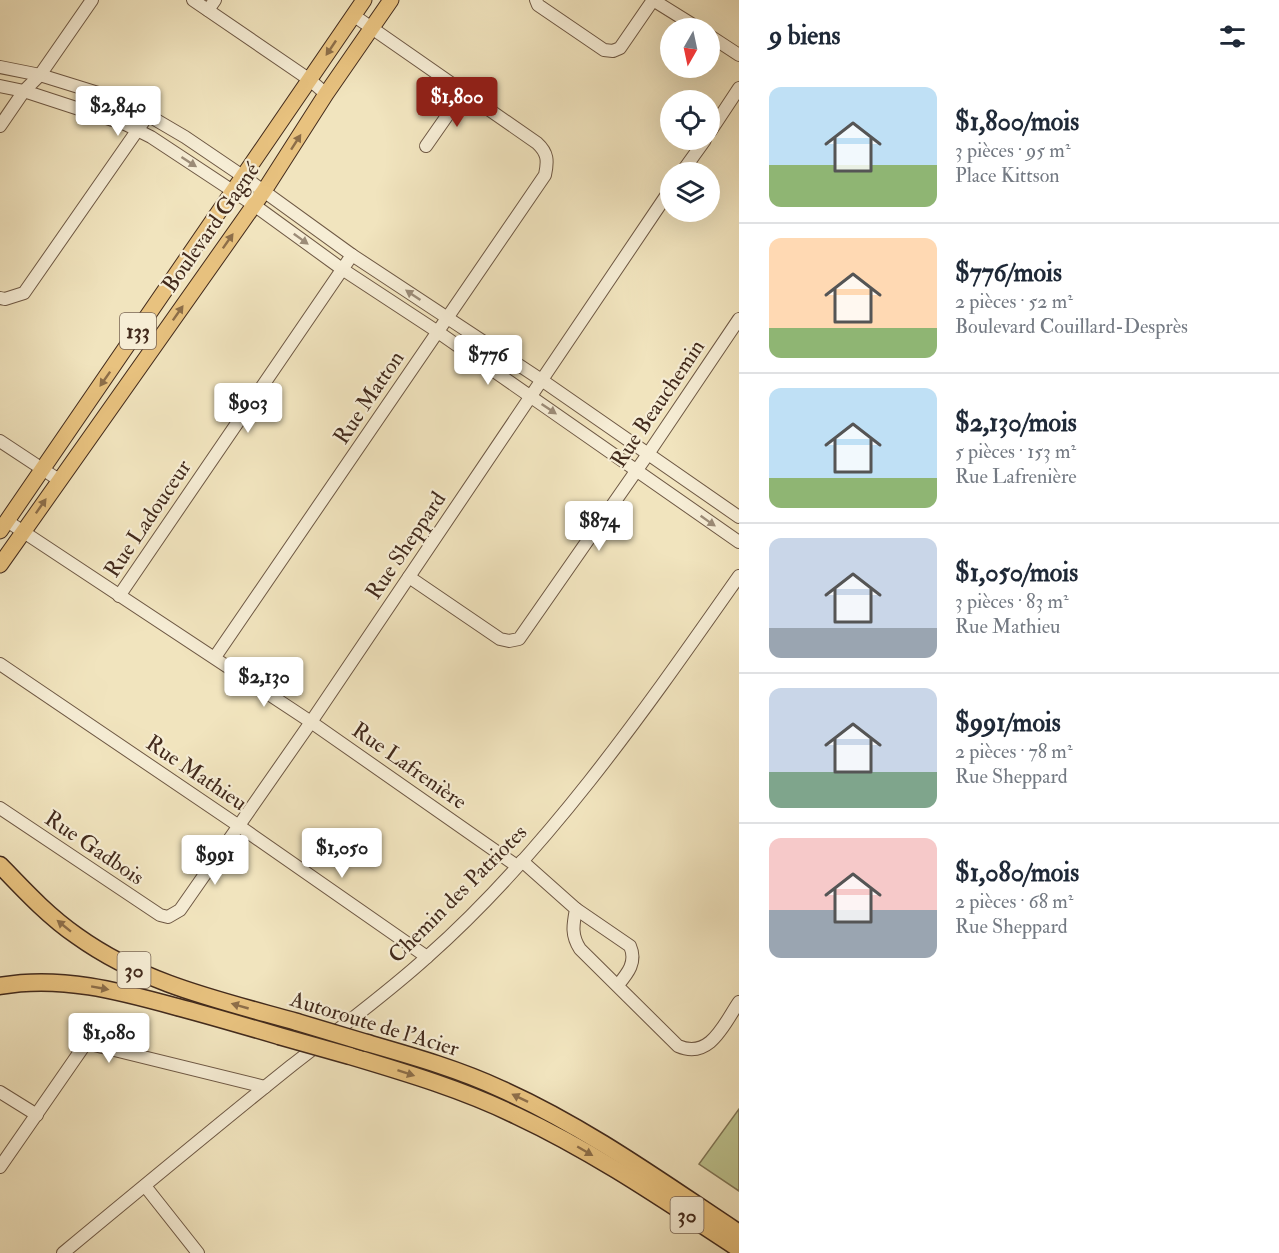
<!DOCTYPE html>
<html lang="fr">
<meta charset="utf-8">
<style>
:root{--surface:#fff;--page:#f6f6f7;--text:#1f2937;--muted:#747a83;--line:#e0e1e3;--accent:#8f2418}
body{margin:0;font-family:"IM FELL Double Pica",serif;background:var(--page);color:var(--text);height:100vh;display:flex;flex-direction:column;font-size:22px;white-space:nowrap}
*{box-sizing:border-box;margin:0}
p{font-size:20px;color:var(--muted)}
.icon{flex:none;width:33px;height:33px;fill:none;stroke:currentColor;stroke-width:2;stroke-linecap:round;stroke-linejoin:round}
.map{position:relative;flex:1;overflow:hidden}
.sheet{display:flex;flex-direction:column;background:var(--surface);width:540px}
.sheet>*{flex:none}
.needle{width:39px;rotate:189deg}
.tools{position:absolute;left:660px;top:18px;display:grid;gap:12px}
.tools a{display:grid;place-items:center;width:60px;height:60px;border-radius:50%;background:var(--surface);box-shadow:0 6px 24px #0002;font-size:30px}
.price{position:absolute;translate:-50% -51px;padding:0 14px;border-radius:6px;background:#fff;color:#222;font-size:20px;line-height:39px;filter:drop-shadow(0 2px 3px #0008)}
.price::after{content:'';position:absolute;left:50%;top:36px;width:18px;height:14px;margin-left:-9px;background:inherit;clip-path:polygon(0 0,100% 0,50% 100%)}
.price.current{background:var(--accent);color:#fff}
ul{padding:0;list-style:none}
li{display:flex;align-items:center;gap:18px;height:150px;padding:0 30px}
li+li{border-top:2px solid var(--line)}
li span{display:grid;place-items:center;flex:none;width:168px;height:120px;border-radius:12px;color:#555}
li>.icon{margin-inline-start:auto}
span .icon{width:72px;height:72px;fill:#fffc;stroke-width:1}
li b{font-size:26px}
h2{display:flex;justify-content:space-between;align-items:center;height:72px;padding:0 30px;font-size:26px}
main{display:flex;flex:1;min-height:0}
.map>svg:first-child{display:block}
.green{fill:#bdc38f;stroke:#807656;stroke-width:1.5}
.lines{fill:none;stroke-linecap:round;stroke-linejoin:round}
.minor-casing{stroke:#6e5844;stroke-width:14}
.major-casing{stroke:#422a1c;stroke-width:17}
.highway-casing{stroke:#422a1c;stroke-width:19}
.minor{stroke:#f6edd5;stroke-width:12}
.major{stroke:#e8c27f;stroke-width:15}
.highway{stroke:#e8c27f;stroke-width:16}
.highway-bridge-casing{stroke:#422a1c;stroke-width:19;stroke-linecap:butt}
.highway-bridge{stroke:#e8c27f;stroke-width:16}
.oneway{fill:#8d6e49}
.oneway2{fill:#9c8c78}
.labels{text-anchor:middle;stroke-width:4.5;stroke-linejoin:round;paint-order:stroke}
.shield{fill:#f6edd5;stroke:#786454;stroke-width:1.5}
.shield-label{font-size:21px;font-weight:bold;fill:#422a1c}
.street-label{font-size:22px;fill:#422a1c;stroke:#f6edd5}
</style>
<main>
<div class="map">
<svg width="739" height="1253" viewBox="0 0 739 1253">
<rect width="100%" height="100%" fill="#f1e4be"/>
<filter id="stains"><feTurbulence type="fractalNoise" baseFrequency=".00333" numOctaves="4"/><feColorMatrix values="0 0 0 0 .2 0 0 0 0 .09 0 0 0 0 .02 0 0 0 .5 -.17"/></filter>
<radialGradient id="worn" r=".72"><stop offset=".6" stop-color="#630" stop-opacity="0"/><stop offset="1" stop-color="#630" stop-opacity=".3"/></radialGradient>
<path class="green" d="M739 1109V1191L699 1164Z"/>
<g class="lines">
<defs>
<g id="minor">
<path d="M193 0 310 80 326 94"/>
<path d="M536 0 538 5 604 50 613 51 620 48 653 0"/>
<path d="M653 0 698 28"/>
<path d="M208 10 215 0"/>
<path d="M710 36 739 55"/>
<path d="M0 67 40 75 98 93 139 110 185 137 244 177 352 255 543 381 739 517"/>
<path d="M0 86 24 91 125 124 151 137 254 205 342 269 438 332 739 542"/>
<path d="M0 126 24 91 40 75 92 0"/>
<path d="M710 132 739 88"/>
<path d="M426 146 463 93"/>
<path d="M682 172 705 140"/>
<path d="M0 298 5 299 24 293 148 115"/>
<path d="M0 441 59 480"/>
<path d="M7 521 311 722 517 866"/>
<path d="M409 577 500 639 509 641 519 639 648 454 739 319"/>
<path d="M119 596 352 255"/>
<path d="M215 657 545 175C548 161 548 153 537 143L353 15"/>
<path d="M0 664 239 826 427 957"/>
<path d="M0 808 160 915 168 917 180 910 311 722 670 190"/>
<path d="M522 861 576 909C573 925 571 935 580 949L678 1046C710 1060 724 1024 739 1002"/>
<path d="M576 909 630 946C637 962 628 973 618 985"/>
<path d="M0 1092 37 1115"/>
<path d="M0 1167 86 1043 265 1087"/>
<path d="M145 1186 198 1253"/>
<path d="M63 1253C139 1190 215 1127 291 1066 337 1030 384 996 427 957 548 850 647 707 739 576"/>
</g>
<g id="major">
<path d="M0 531 364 0"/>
<path d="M0 565 264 191 326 94 391 0"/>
</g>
<g id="highway">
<path d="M0 865C24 890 48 916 77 936 144 984 219 1000 297 1022"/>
<path d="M0 986C60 975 119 991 177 1007 211 1016 245 1026 279 1036"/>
<path d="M367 1043C412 1056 458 1069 501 1089 586 1127 662 1182 739 1233"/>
<path d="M350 1056C407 1073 464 1090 517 1116 596 1153 667 1202 739 1249"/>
</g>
</defs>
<use href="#minor" class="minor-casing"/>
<use href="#major" class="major-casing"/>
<use href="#highway" class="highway-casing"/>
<use href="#minor" class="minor"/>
<use href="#major" class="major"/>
<use href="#highway" class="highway"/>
<defs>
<g id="highway-bridge">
<path d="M297 1022 367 1043"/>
<path d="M279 1036 350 1056"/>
</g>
</defs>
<use href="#highway-bridge" class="highway-bridge-casing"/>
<use href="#highway-bridge" class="highway-bridge"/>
</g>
<defs><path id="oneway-solid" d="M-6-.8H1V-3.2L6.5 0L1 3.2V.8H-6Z" transform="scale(1.5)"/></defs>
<g class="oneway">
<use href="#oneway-solid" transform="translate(331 48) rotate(124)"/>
<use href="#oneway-solid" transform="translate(296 142) rotate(-57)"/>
<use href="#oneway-solid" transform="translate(228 241) rotate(-55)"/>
<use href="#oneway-solid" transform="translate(178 313) rotate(-55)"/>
<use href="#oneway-solid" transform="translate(105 379) rotate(125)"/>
<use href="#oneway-solid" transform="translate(41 506) rotate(-55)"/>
<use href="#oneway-solid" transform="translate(64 926) rotate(-141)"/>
<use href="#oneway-solid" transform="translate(100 988) rotate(10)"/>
<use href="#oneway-solid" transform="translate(240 1006) rotate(-164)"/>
<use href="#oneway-solid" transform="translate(406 1073) rotate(18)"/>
<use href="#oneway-solid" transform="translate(520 1098) rotate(-154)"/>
<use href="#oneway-solid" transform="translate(585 1151) rotate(30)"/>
</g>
<g class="oneway2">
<use href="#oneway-solid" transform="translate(189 162) rotate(33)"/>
<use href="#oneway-solid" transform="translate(301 239) rotate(36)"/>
<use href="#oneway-solid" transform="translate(413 295) rotate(-146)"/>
<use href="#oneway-solid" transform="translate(549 409) rotate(34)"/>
<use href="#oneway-solid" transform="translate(708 521) rotate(35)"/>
</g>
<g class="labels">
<g class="shield">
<rect x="120" y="313" width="36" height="36" rx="4.5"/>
<rect x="117.5" y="952" width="33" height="36" rx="4.5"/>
<rect x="670.5" y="1197" width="33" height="36" rx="4.5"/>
</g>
<g class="shield-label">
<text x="138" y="338">133</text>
<text x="134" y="977">30</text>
<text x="687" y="1222">30</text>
</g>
<g class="street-label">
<text transform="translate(210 227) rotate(-55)" y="8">Boulevard Gagné</text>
<text transform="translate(368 397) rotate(-56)" y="8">Rue Matton</text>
<text transform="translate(657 403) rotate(-56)" y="8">Rue Beauchemin</text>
<text transform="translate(147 518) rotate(-56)" y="8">Rue Ladouceur</text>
<text transform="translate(405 545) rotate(-56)" y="8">Rue Sheppard</text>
<text transform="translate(410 765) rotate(35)" y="8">Rue Lafrenière</text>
<text transform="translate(197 772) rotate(34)" y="8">Rue Mathieu</text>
<text transform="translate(95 847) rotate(34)" y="8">Rue Gadbois</text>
<text transform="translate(457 893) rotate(-45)" y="8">Chemin des Patriotes</text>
<text transform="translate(375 1023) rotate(17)" y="8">Autoroute de l'Acier</text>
</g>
</g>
<rect width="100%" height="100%" filter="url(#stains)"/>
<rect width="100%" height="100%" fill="url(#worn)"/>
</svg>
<div class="tools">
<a><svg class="needle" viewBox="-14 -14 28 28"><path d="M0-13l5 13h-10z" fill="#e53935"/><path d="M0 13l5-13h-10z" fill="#747a83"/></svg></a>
<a><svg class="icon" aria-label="locate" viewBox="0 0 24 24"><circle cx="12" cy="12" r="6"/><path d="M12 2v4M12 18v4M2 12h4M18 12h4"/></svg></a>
<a><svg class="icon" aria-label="layers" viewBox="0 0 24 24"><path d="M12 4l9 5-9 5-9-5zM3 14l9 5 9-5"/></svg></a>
</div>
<b class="price current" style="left:457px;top:128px">$1,800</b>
<b class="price" style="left:118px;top:137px">$2,840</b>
<b class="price" style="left:488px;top:386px">$776</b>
<b class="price" style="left:248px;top:434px">$903</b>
<b class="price" style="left:599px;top:552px">$874</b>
<b class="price" style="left:264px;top:708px">$2,130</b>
<b class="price" style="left:342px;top:879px">$1,050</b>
<b class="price" style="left:215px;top:886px">$991</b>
<b class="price" style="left:109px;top:1064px">$1,080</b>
</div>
<section class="sheet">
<h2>9 biens<svg class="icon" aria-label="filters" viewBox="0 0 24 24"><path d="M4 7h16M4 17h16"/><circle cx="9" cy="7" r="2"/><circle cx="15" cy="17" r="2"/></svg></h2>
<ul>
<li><span style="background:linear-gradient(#bfe0f5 65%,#8fb573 0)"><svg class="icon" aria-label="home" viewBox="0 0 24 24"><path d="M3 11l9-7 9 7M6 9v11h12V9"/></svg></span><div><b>$1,800/mois</b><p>3 pièces · 95 m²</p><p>Place Kittson</p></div></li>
<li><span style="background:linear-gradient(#ffd9b3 75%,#8fb573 0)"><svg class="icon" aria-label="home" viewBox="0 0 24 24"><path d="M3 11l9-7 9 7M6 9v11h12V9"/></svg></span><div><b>$776/mois</b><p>2 pièces · 52 m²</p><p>Boulevard Couillard-Desprès</p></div></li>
<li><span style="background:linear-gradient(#bfe0f5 75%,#8fb573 0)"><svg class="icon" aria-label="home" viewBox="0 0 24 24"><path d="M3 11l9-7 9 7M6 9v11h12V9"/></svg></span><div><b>$2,130/mois</b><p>5 pièces · 153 m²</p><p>Rue Lafrenière</p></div></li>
<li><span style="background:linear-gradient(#c9d6e8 75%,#9aa5b1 0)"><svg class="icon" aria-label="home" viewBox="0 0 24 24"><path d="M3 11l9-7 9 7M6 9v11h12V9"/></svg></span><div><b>$1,050/mois</b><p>3 pièces · 83 m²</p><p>Rue Mathieu</p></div></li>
<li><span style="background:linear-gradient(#c9d6e8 70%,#7fa58c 0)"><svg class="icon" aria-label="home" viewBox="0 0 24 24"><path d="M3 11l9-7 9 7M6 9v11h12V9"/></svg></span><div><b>$991/mois</b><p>2 pièces · 78 m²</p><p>Rue Sheppard</p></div></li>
<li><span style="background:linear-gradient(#f6c9c9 60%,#9aa5b1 0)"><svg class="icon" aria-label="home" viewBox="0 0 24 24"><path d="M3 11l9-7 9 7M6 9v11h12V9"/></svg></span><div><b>$1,080/mois</b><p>2 pièces · 68 m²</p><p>Rue Sheppard</p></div></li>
</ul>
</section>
</main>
